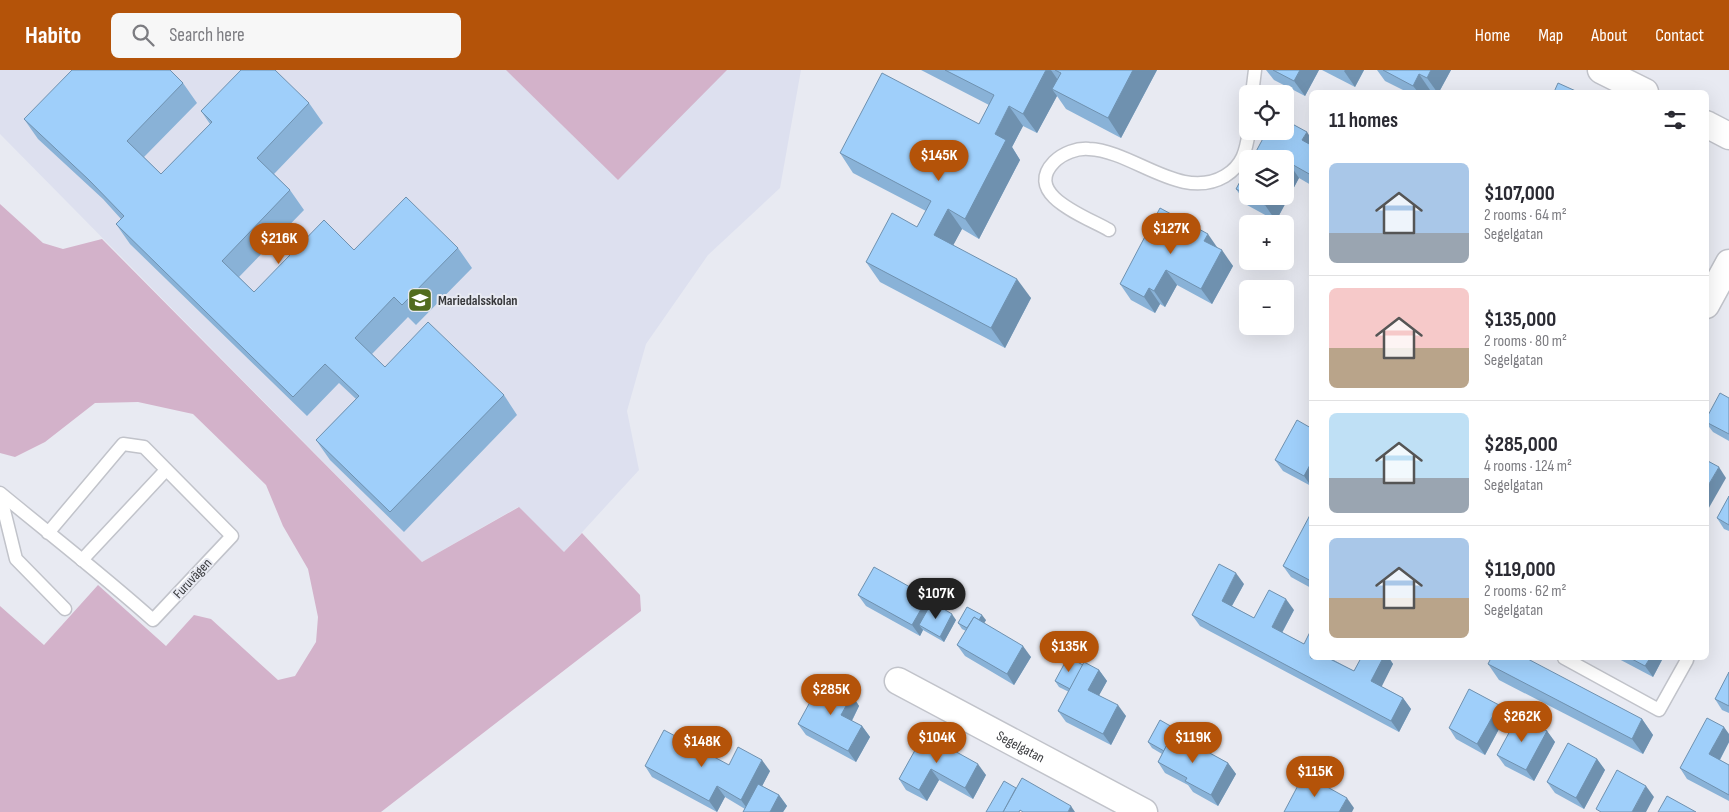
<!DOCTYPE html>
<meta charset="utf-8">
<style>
:root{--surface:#fff;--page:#f7f7f7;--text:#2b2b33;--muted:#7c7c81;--line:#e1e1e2;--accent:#b45309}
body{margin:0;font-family:"Sofia Sans Condensed",sans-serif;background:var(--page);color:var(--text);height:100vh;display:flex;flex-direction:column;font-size:19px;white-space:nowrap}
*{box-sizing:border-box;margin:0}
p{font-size:16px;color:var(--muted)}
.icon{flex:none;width:28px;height:28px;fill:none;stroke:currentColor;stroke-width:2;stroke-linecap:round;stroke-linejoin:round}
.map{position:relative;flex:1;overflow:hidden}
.details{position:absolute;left:1309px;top:20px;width:400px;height:570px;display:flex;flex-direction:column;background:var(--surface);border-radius:8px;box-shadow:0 5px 20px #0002}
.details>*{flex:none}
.fabs{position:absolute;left:1239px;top:15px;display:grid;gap:10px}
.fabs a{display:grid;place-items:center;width:55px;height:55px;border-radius:8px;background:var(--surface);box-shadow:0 5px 20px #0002;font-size:25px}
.price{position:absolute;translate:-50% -42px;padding:0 11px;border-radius:18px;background:var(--accent);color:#fff;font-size:16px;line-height:32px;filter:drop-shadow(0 1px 2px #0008)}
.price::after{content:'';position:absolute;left:50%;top:30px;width:15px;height:11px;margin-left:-8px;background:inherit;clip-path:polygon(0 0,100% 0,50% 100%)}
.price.current{background:#222;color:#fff}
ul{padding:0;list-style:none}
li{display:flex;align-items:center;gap:15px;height:125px;padding:0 20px}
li+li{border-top:1px solid var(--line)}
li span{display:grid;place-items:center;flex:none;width:140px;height:100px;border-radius:8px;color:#555}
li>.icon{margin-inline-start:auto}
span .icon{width:60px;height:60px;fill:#fffc;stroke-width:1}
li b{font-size:21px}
h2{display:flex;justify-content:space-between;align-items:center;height:60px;padding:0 20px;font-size:21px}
header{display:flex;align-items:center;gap:30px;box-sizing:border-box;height:70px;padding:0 25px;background:var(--accent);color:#fff}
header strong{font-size:24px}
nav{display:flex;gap:28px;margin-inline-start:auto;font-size:18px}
.search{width:350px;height:45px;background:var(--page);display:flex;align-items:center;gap:12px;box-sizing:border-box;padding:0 18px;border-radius:8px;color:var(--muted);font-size:19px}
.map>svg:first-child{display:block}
.built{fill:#dde0ef}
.green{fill:#d3b2ca}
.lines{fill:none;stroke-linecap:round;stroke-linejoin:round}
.lane-casing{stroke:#c1c3ca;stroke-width:15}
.street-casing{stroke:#c1c3ca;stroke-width:29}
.lane{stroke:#fff;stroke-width:12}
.street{stroke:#fff;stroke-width:26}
.wall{fill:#89b2d7}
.shaded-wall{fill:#6f91af}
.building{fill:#9fcffa;stroke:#6f91af}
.labels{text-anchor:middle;stroke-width:4;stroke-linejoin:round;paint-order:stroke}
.poi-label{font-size:14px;font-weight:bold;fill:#38393c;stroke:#e8eaf2;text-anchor:start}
.street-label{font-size:14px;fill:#38393c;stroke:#e8eaf2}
</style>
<header>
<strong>Habito</strong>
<div class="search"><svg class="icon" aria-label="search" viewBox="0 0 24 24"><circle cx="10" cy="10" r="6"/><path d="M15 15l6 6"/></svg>Search here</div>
<nav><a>Home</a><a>Map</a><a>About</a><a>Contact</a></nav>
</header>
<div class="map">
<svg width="1729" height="742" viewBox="0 0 1729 742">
<rect width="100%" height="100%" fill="#e8eaf2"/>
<path class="built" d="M0 0H801L780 118 708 185 646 274 627 341 639 400 564 482 518 437 422 492 0 64Z"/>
<g class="green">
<path d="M506 0H727L618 110Z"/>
<path d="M0 134 43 173 63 179 102 169 422 492 519 437 564 482 582 463 640 525 641 541 381 742H0V536L44 575 98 515 166 576 194 545 211 549 278 610 295 606 316 572 318 547 308 499 283 456 266 415 193 344 138 332 95 333 45 372 15 387 0 383Z"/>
</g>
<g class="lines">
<defs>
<g id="lane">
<path d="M1252 24 1255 0"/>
<path d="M1109 160C1087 147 1022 125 1054 92 1063 83 1077 78 1089 79 1134 81 1181 132 1225 106 1243 95 1246 81 1249 61"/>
<path d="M0 423C51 465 104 506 153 550L232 466 144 377 123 374 48 463"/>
<path d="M0 424 16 489 65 539"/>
<path d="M82 490 166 400"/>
<path d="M1564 588 1659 640 1687 590 1686 588"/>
</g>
<g id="street">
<path d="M1601 0 1645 22"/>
<path d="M1706 54 1729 66"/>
<path d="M1706 235 1729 193"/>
<path id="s1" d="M898 611 1144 742"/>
</g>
</defs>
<use href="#lane" class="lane-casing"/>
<use href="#street" class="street-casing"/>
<use href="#lane" class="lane"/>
<use href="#street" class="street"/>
</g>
<g class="wall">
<path d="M921 0H1157L1121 68 1066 39 1057 26 1037 63 1023 56 1012 77 1020 90 979 169 962 159 953 175 1031 228 1005 278 880 212 866 192 917 157 926 141 853 103 840 83 979 54 989 35Z"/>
<path d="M1266 0H1319L1305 26 1274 10Z"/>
<path d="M1322 0H1364L1355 17Z"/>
<path d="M1377 0H1451L1439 22H1435L1430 20 1429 22H1407L1385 11Z"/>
<path d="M183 13 197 33 144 87 161 104 210 54 201 41 309 33 323 53 274 104 290 120 304 140 239 207 254 222 354 180 458 178 472 198 416 255 408 247 372 284 385 297 504 325 517 345 404 462 330 390 316 370 356 329 339 313 307 346 130 174 116 154 121 149 103 129 38 69 24 49Z"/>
<path d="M1311 68V115L1299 108 1276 151 1247 135 1236 119 1248 97V126H1285V89Z"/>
<path d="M1219 179 1233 196 1212 234 1177 215 1165 237 1160 234 1155 243 1131 230 1120 214Z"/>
<path d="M1729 328V371L1713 362 1706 353V349Z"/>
<path d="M1311 358V416L1283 401 1275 390Z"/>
<path d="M1729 426V461L1724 459 1717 448Z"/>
<path d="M1311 446V518L1291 507 1283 496Z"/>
<path d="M1244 514 1232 536 1254 548 1294 540 1282 563 1304 574 1333 588 1332 589 1354 601 1361 588H1389L1393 594 1381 616 1403 628 1411 639 1399 662 1200 556 1192 545Z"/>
<path d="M858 525 932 532 956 550 944 572 923 560 920 566 866 536Z"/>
<path d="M986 550 984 553 1031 587 1014 615 965 586 957 575 966 561 962 559 958 553Z"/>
<path d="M1617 588H1663L1653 607Z"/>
<path d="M1488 594 1642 649 1653 665 1643 684 1499 610Z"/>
<path d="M1083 595 1099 600 1107 611 1099 625 1126 646 1111 675 1066 652 1058 641 1069 622 1059 617 1055 611Z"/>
<path d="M1729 602V643L1722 640 1715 629Z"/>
<path d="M852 625 859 636 852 651 862 656 870 667 856 692 806 665 798 654Z"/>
<path d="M1506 646 1485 685 1456 669 1449 658Z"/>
<path d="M1547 661 1555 672 1534 711 1505 696 1497 685Z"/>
<path d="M1181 662 1185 667 1184 669 1228 693 1236 704 1218 736 1193 722 1188 715 1165 703 1158 692 1162 684 1152 678 1148 672Z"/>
<path d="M924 664 986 705 973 729 939 710 927 731 906 720 899 709Z"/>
<path d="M1729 664V672L1720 690 1729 695V731L1687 709 1680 698Z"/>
<path d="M1597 689 1605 700 1584 739 1555 723 1547 712Z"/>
<path d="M729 695 770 701 762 716 779 725 787 736 783 742H743L745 739 725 727 717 742 652 707 645 696Z"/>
</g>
<g class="shaded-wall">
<path d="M1046 0H1051L1062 16 1052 19 1057 26 1037 63 1023 44Z"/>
<path d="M1133 0H1157L1121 68 1108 48Z"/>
<path d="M1300 0H1319L1305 26 1294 11Z"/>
<path d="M1345 0H1364L1355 17 1344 1Z"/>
<path d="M1431 0H1451L1439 22H1437L1427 8Z"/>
<path d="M1419 4 1430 20 1429 22H1418L1413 16Z"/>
<path d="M1009 36 1023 56 1012 77 1020 90 979 169 965 149 995 64Z"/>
<path d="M1307 62 1311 68V83L1302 70Z"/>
<path d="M1288 92 1299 108 1276 151 1265 135 1270 126H1285V98Z"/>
<path d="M948 139 962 159 948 185 934 165Z"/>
<path d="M1208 164 1219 180 1204 171Z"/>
<path d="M1222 180 1233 196 1212 234 1201 219Z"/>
<path d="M1166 200 1177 215 1165 237 1154 221Z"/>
<path d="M1017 209 1031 228 1005 278 991 258Z"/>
<path d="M1149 218 1160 234 1155 243 1144 227Z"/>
<path d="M1311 393V416L1304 406Z"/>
<path d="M1719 397 1726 408 1706 443V419Z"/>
<path d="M1236 503 1244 514 1229 541 1222 531Z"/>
<path d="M928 527 935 538 919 555 923 560 920 566 912 555Z"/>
<path d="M1286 529 1294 540 1279 568 1272 557Z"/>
<path d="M952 544 956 550 944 572 940 567Z"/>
<path d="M982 545 986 550 976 567 972 561Z"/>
<path d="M1023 576 1031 587 1014 615 1007 604Z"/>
<path d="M1383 588H1389L1393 594 1379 622 1371 611Z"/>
<path d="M1650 588H1663L1653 607 1645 596Z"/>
<path d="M1099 600 1107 611 1096 631 1088 620Z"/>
<path d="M852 625 859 636 849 656 841 645Z"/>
<path d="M1403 628 1411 639 1399 662 1391 651Z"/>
<path d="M1118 635 1126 646 1111 675 1103 664Z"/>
<path d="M1499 635 1506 646 1485 685 1477 674Z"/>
<path d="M1642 649 1653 665 1643 684 1632 669Z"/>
<path d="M862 656 870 667 856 692 848 681Z"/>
<path d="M1724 657 1729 664V672L1717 695 1709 684Z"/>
<path d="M1547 661 1555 672 1534 711 1526 700Z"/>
<path d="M1181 662 1185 667 1173 689 1169 684Z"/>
<path d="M1597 689 1605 700 1584 739 1576 728Z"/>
<path d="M762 690 770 701 749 741 741 730Z"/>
<path d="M1228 693 1236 704 1218 736 1211 725Z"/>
<path d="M978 694 986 705 973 729 965 718Z"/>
<path d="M931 699 939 710 927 731 919 720Z"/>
<path d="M717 716 725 727 717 742 709 731Z"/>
<path d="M1646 716 1654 727 1646 742H1632Z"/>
<path d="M779 725 787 736 783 742H770Z"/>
<path d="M1347 728 1354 738 1352 742H1339Z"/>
<path d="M1071 736 1075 742H1068Z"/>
</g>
<g class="building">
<path d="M72 0H170L183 13 127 71 161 104 212 52 201 41 241 0H275L309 33 257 88 290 120 222 191 254 222 324 150 354 180 406 127 458 178 402 235 394 227 355 268 385 297 428 252 504 325 390 442 316 370 359 326 325 294 293 327 116 154 124 146 89 110 24 49Z"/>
<path d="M945 0H1046L1023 44 1009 36 995 64 1006 70 965 149 948 139 934 165 1017 209 991 258 866 192 892 143 917 157 931 131 840 83 882 3 979 54 994 25Z"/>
<path d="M1055 0H1133L1108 48 1052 19 1061 3Z"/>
<path d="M1273 0H1300L1294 11Z"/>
<path d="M1383 0H1431L1427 8 1419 4 1413 16Z"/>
<path d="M1558 13 1578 22H1554Z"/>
<path d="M1285 50 1307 62 1302 70 1311 75V105L1288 92 1285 98V89H1252L1267 61H1285Z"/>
<path d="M1248 97V125L1236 119Z"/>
<path d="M1249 126H1270L1265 135Z"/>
<path d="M1160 138 1208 164 1204 171 1222 180 1201 219 1166 200 1154 221 1149 218 1144 227 1120 214Z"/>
<path d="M1720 323 1729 328V364L1706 352V349Z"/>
<path d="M1297 350 1311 358V393L1304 406 1275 390Z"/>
<path d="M1706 390 1719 397 1706 419Z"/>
<path d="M1729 426V455L1717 448Z"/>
<path d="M1310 445 1311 446V511L1283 496Z"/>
<path d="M1219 494 1236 503 1222 531 1254 548 1269 520 1286 529 1272 557 1304 574 1311 560V588H1328L1354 601 1361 588H1383L1371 611 1403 628 1391 651 1192 545Z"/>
<path d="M874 497 928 527 912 555 858 525Z"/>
<path d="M932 532 952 544 940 567 919 555Z"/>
<path d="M967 537 982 545 979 550 974 547 967 558 958 553Z"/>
<path d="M974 547 1023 576 1007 604 957 575Z"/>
<path d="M1068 587 1083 595 1070 619 1055 611Z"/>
<path d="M1491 588H1526L1642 649 1632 669 1488 594Z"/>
<path d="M1630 588H1650L1645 596Z"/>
<path d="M1084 592 1099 600 1088 620 1118 635 1103 664 1058 641Z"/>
<path d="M1729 602V636L1715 629Z"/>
<path d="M822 610 852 625 841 645 862 656 848 681 798 654Z"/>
<path d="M1469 619 1499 635 1477 674 1449 658Z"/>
<path d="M1518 646 1547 661 1526 700 1497 685Z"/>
<path d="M1707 648 1724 657 1709 684 1729 695V725L1680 698Z"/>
<path d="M1160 650 1181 662 1179 666 1173 663 1164 681 1148 672Z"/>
<path d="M664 660 729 695 738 677 762 690 741 730 717 716 709 731 645 696Z"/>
<path d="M1173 663 1228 693 1211 725 1185 711 1187 708 1158 692Z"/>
<path d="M924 664 978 694 965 718 931 699 919 720 899 709Z"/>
<path d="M1568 673 1597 689 1576 728 1547 712Z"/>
<path d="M1617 700 1646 716 1632 742H1601L1596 739Z"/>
<path d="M1304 704 1347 728 1339 742H1284Z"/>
<path d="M1022 708 1071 736 1068 742H1023L1020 740 1019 742H1003Z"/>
<path d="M1004 711 1016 718 1003 742H986Z"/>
<path d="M758 714 779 725 770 742H743Z"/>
<path d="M1667 726 1696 742H1658Z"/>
</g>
<defs>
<symbol id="school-square" viewBox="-11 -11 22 22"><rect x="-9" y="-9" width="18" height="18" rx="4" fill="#516c1f" stroke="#e8eaf2"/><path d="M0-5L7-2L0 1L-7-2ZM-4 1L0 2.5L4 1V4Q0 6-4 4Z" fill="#fff"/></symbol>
</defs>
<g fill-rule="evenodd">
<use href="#school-square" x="406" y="216" width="28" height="28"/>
</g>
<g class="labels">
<g class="poi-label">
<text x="438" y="235">Mariedalsskolan</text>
</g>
<g class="street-label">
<text transform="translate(192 508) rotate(-47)" y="5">Furuvägen</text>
<text dy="5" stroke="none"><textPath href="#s1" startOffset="139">Segelgatan</textPath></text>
</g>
</g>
</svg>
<div class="fabs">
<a><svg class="icon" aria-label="locate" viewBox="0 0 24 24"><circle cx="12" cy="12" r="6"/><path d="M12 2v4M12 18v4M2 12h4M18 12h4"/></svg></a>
<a><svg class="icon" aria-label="layers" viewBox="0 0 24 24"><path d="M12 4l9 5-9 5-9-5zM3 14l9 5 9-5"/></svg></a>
<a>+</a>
<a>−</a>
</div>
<b class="price" style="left:939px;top:112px">$145K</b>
<b class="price" style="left:1171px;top:185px">$127K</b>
<b class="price" style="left:279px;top:195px">$216K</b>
<b class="price current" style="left:936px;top:550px">$107K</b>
<b class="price" style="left:1069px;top:603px">$135K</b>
<b class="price" style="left:831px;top:646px">$285K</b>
<b class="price" style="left:1522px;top:673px">$262K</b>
<b class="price" style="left:937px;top:694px">$104K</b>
<b class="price" style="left:1193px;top:694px">$119K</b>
<b class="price" style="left:702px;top:698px">$148K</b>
<b class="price" style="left:1315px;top:728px">$115K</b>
<section class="details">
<h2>11 homes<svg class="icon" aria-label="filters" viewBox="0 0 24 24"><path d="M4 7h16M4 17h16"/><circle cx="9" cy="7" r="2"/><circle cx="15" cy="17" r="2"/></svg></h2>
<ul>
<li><span style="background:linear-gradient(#a9c7e8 70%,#9aa5b1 0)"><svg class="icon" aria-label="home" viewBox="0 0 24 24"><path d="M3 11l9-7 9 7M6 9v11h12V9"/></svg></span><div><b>$107,000</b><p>2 rooms · 64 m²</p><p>Segelgatan</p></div></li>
<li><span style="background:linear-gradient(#f6c9c9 60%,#b9a48a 0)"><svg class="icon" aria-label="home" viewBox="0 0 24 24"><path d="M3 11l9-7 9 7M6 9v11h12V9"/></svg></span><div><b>$135,000</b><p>2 rooms · 80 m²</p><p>Segelgatan</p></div></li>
<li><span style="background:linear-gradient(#bfe0f5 65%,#9aa5b1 0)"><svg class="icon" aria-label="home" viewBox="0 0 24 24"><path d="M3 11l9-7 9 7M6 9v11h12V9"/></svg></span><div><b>$285,000</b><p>4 rooms · 124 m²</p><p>Segelgatan</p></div></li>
<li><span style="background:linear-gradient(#a9c7e8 60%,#b9a48a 0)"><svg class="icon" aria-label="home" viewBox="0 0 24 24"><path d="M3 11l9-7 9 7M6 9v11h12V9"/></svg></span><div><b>$119,000</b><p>2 rooms · 62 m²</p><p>Segelgatan</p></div></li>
</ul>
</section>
</div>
